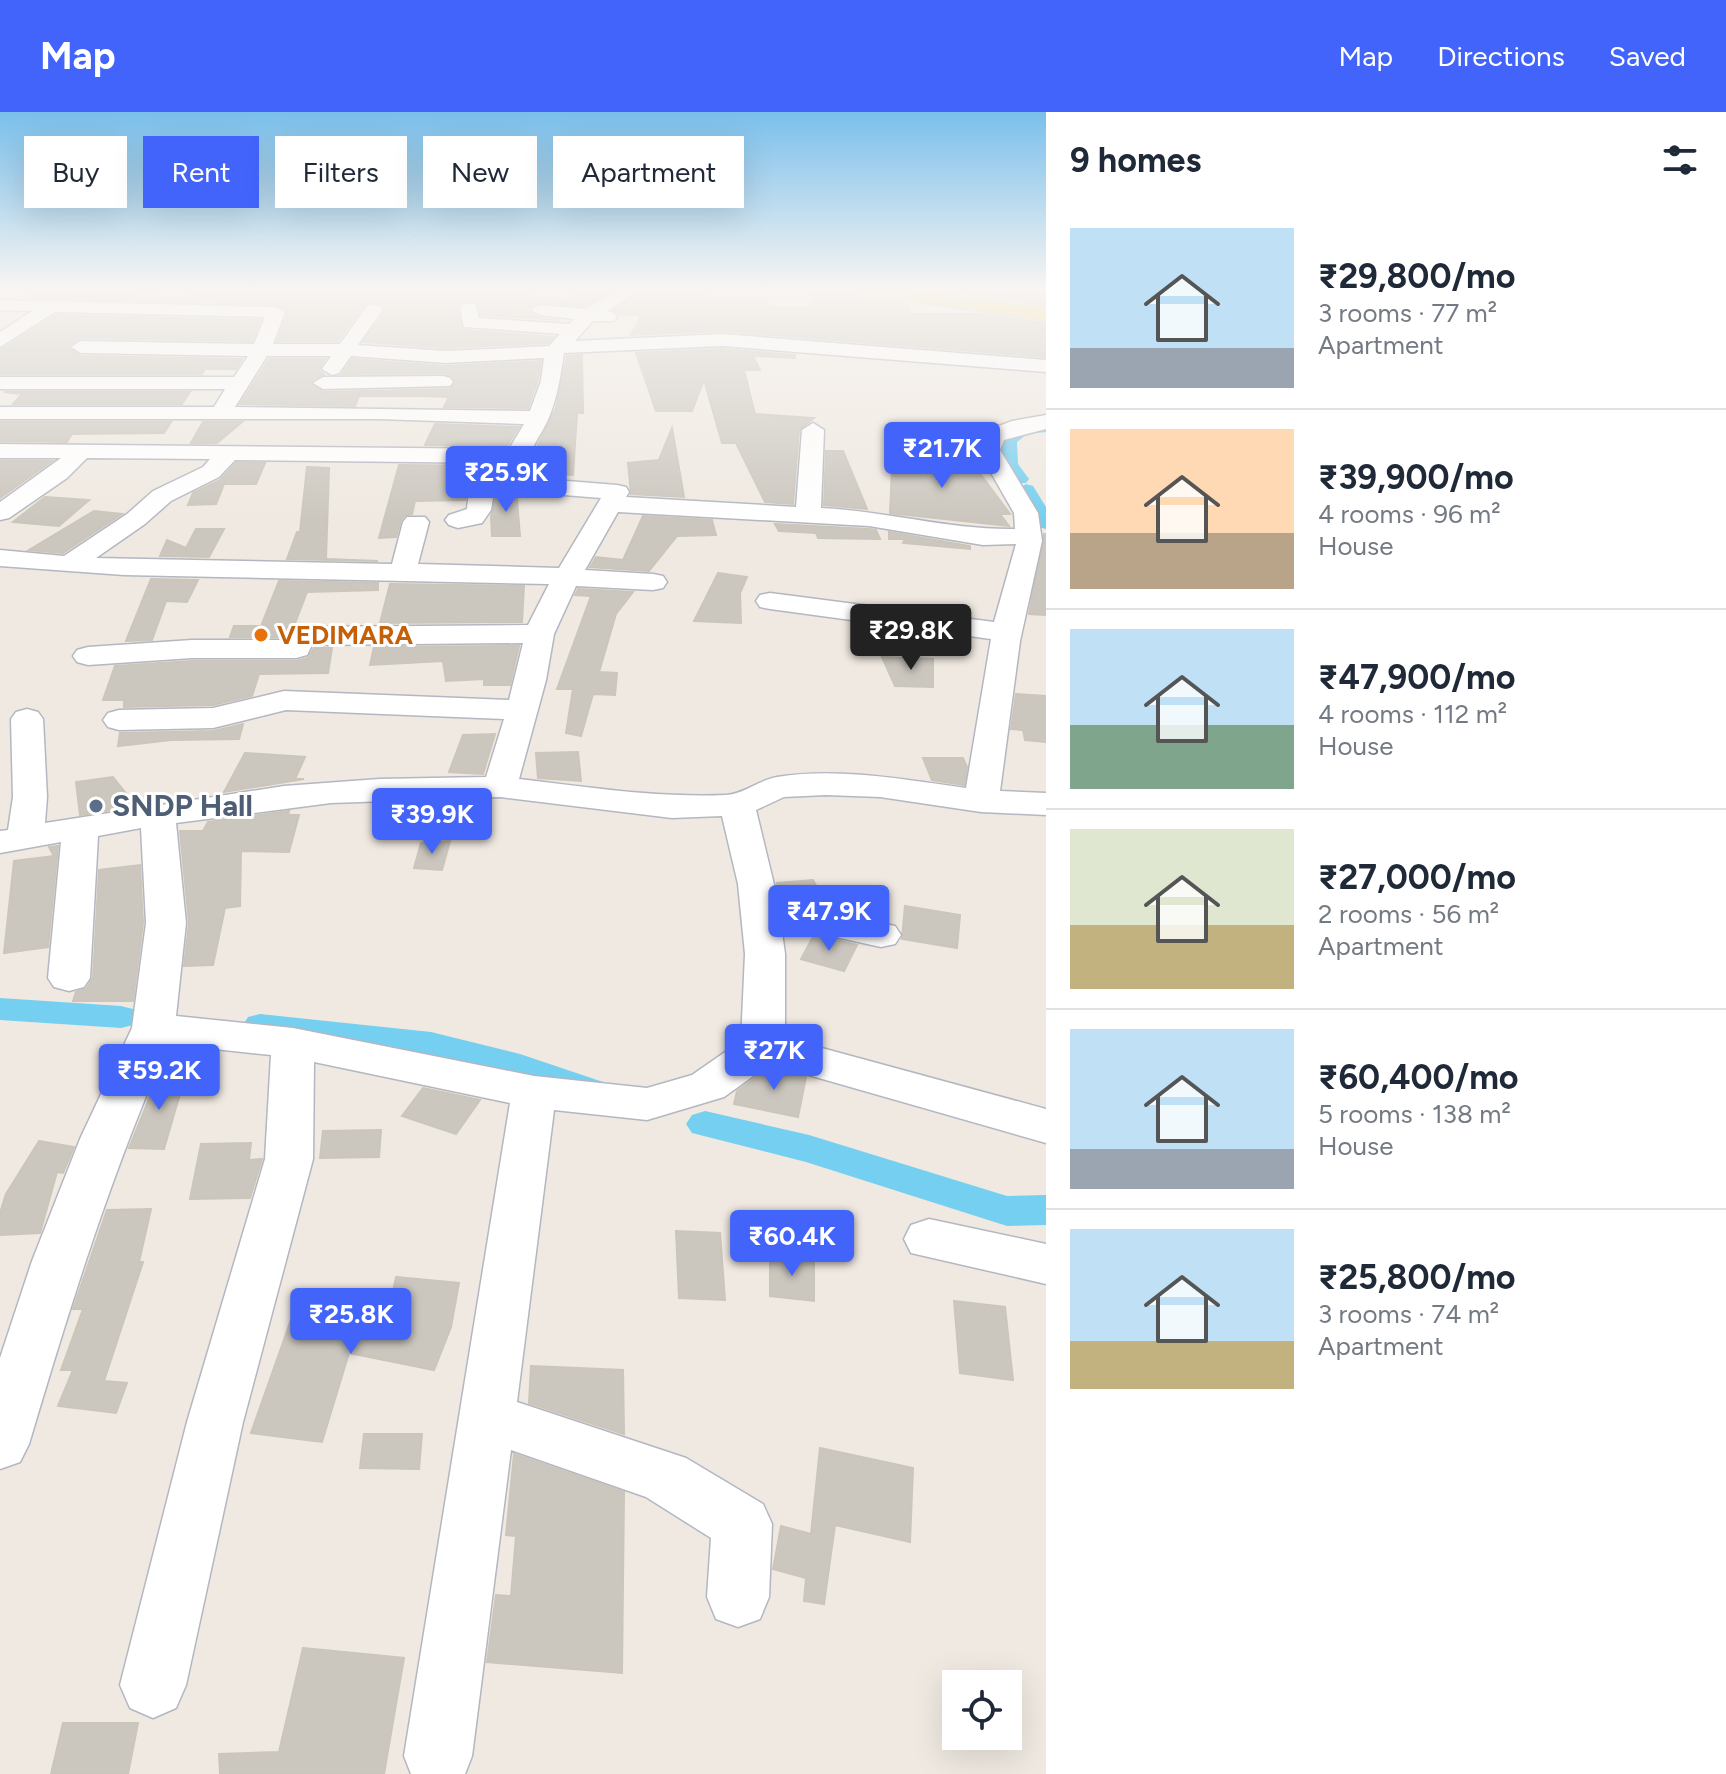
<!DOCTYPE html>
<meta charset="utf-8">
<style>
:root{--surface:#fff;--page:#f6f6f7;--text:#1f2937;--muted:#747a83;--line:#e0e1e3;--accent:#4264fb}
body{margin:0;font-family:Figtree,sans-serif;background:var(--page);color:var(--text);height:100vh;display:flex;flex-direction:column;font-size:30px;white-space:nowrap}
*{box-sizing:border-box;margin:0}
p{font-size:26px;color:var(--muted)}
.icon{flex:none;width:44px;height:44px;fill:none;stroke:currentColor;stroke-width:2;stroke-linecap:round;stroke-linejoin:round}
.map{position:relative;flex:1;overflow:hidden}
.details{display:flex;flex-direction:column;background:var(--surface);width:680px}
.details>*{flex:none}
.top-card{position:absolute;left:24px;top:24px;width:760px;height:72px;display:flex;gap:16px}
.buttons{position:absolute;left:942px;top:1558px;display:grid;gap:16px}
.buttons a{display:grid;place-items:center;width:80px;height:80px;border-radius:0px;background:var(--surface);box-shadow:0 8px 32px #0002;font-size:40px}
.price{position:absolute;translate:-50% -68px;padding:0 18px;border-radius:8px;background:var(--accent);color:#fff;font-size:26px;line-height:52px;filter:drop-shadow(0 2px 4px #0008)}
.price::after{content:'';position:absolute;left:50%;top:48px;width:24px;height:18px;margin-left:-12px;background:inherit;clip-path:polygon(0 0,100% 0,50% 100%)}
.price.on{background:#222;color:#fff}
ul{padding:0;list-style:none}
li{display:flex;align-items:center;gap:24px;height:200px;padding:0 24px}
li+li{border-top:2px solid var(--line)}
li span{display:grid;place-items:center;flex:none;width:224px;height:160px;border-radius:0px;color:#555}
li>.icon{margin-inline-start:auto}
span .icon{width:96px;height:96px;fill:#fffc;stroke-width:1}
li b{font-size:34px}
h2{display:flex;justify-content:space-between;align-items:center;height:96px;padding:0 24px;font-size:34px}
.chip{padding:0 28px;border-radius:0px;background:var(--surface);box-shadow:0 8px 32px #0002;font-size:28px;line-height:72px}
.chip.on{background:var(--accent);color:#fff}
header{display:flex;align-items:center;gap:48px;box-sizing:border-box;height:112px;padding:0 40px;background:var(--accent);color:#fff}
header strong{font-size:38px}
nav{display:flex;gap:44px;margin-inline-start:auto;font-size:28px}
main{display:flex;flex:1;min-height:0}
.map>svg:first-child{display:block}
.lines{fill:none;stroke-linecap:round;stroke-linejoin:round}
.canal{fill:#75cff0;fill-rule:evenodd}
.building{fill:#cbc7bf;stroke:#cbc5ba;stroke-width:2}
.minor-casing{stroke:#b4b7c1;stroke-width:3}
.major-casing{stroke:#c9c9c9;stroke-width:3}
.minor{fill:#fff;fill-rule:evenodd}
.major{fill:#f2d163;fill-rule:evenodd}
.food-dot{fill:#e8710a;stroke:#fff;stroke-width:3}
.service-dot{fill:#5c6f8a;stroke:#fff;stroke-width:3}
.labels{text-anchor:middle;stroke-width:6;stroke-linejoin:round;paint-order:stroke}
.far-food-label{font-size:26px;font-weight:bold;fill:#c56008;stroke:#fff;text-anchor:start}
.service-label{font-size:30px;font-weight:bold;fill:#4e5e75;stroke:#fff;text-anchor:start}
</style>
<header>
<strong>Map</strong>
<nav><a>Map</a><a>Directions</a><a>Saved</a></nav>
</header>
<main>
<div class="map">
<svg width="1046" height="1662" viewBox="0 0 1046 1662">
<rect width="100%" height="100%" fill="#efe9e1"/>
<g class="lines">
<g class="canal">
<path d="M1046 310V320L1027 322 1017 330 1018 352 1029 367 1026 371H1012L1000 352 999 329 1016 313Z"/>
<path d="M1026 372 1033 374 1046 395V417L1039 415 1016 378Z"/>
<path d="M0 886 121 894 133 897 138 905 133 913 121 916 0 908Z"/>
<path d="M260 902 431 920 520 942 606 971 611 980 606 989 593 993 500 960 431 944 248 921 243 913 248 905Z"/>
<path d="M705 999 809 1023 1007 1084 1046 1083V1113L1007 1114 806 1050 692 1021 686 1012 692 1003Z"/>
</g>
</g>
<g class="building">
<path d="M193 176H525L524 184 570 189 584 176H615L585 194 540 190 528 197 539 206 560 208 481 203 477 190 463 189 457 197 464 218 554 225 548 231 446 236 363 230 385 199 384 194 374 189 366 191 338 229H277L288 199 276 192 29 186 36 181 192 186Z"/>
<path d="M645 176H709L698 188H766L770 195 811 196 815 177 908 192 910 202H977L1046 211V245L722 219 631 223 641 204 619 202 614 198Z"/>
<path d="M962 176 1046 183V193L967 182Z"/>
<path d="M56 203 261 208 252 229 81 226 68 234 81 244 242 247 236 257H205L202 262H0V238Z"/>
<path d="M722 237 795 243V246L753 244 760 258H744L755 302 814 306 799 318 793 392 765 390 736 331H722L704 268 692 299H656L636 241Z"/>
<path d="M582 243 583 301H577L573 363 531 360 535 339 556 296 567 244Z"/>
<path d="M269 247H325L319 258 324 262 310 270 323 280 450 277 456 270 452 264 443 261 342 262 352 247 446 254 541 249 538 268 528 296 444 295 449 285 424 284H359L355 294 240 292Z"/>
<path d="M4 280H190L182 292H13L22 282Z"/>
<path d="M0 310H171L164 321 72 322 67 330 0 329Z"/>
<path d="M203 310H242L217 331H191Z"/>
<path d="M435 312 519 315 507 334 425 333Z"/>
<path d="M672 316 684 385 631 382 628 351 659 348Z"/>
<path d="M893 334 918 335 924 350 972 351 1010 402H1000L1009 414 890 401Z"/>
<path d="M826 339H843L867 397 824 393Z"/>
<path d="M0 349H52L0 386Z"/>
<path d="M236 351H265L256 372H224L216 392 188 393 193 381 220 368Z"/>
<path d="M399 353 501 354V357L473 366 465 388 415 389 412 402 405 403 401 408 396 425 379 426Z"/>
<path d="M307 355 329 356 326 447 378 449 287 447 297 420H300Z"/>
<path d="M516 377 520 424H492L491 404 498 378Z"/>
<path d="M45 385 89 388 59 414 13 410Z"/>
<path d="M94 399 122 402 63 441 29 438Z"/>
<path d="M643 404 712 408 716 423 677 424 649 459 590 455 596 445 623 448Z"/>
<path d="M775 412 869 417 876 418 880 427 818 426 816 421 779 419Z"/>
<path d="M196 417H224L209 445 160 444 167 428 186 436Z"/>
<path d="M889 420 970 434V437L903 431 905 427H889Z"/>
<path d="M1044 422H1046V503L1029 502Z"/>
<path d="M718 461 747 465 740 481 741 511 694 509Z"/>
<path d="M151 467 198 468 187 490 166 489 152 528 126 529Z"/>
<path d="M279 469 378 471V478L307 480 294 514 287 516 282 525H230L234 514H261Z"/>
<path d="M390 472 524 474 522 510 380 511Z"/>
<path d="M578 477 633 480 616 502 599 560 617 561 615 583 593 582 581 624 566 621 573 577H557L591 484 575 483Z"/>
<path d="M519 534 510 573H484V567L446 569 443 549 370 553 374 535Z"/>
<path d="M314 536H332L328 561 259 562 252 584 213 593 124 595V588H103L115 554 192 549H296L308 546Z"/>
<path d="M882 545 933 547V575L895 574Z"/>
<path d="M1016 582 1046 584V630L1025 628 1023 618 1011 617Z"/>
<path d="M243 612 239 627 171 628 118 634 120 621 213 619Z"/>
<path d="M495 622 483 662 449 660 463 623Z"/>
<path d="M578 640 581 669 538 666 536 641Z"/>
<path d="M245 641 305 645 295 667H304L224 680Z"/>
<path d="M923 646H963L967 655 964 673 932 668Z"/>
<path d="M113 665 136 694 80 703 76 670Z"/>
<path d="M289 699 288 703H299L289 740 241 739 240 794 225 796 213 853 184 854 189 811 180 719H203L208 710Z"/>
<path d="M450 729 442 758 414 756 421 731Z"/>
<path d="M58 734 48 835 4 841 14 749 54 744 49 735Z"/>
<path d="M140 753 143 811 133 889H73L76 880 86 877 93 866 99 758Z"/>
<path d="M813 768 826 792 814 794 780 786 777 771Z"/>
<path d="M905 794 960 803 957 836 902 827Z"/>
<path d="M814 823 857 833 844 859 801 847Z"/>
<path d="M771 955 806 965 798 1005 734 992 737 979Z"/>
<path d="M160 960 186 961 164 1037 129 1036Z"/>
<path d="M423 976 480 988 456 1022 402 1004Z"/>
<path d="M381 1018 379 1045 320 1046 323 1019Z"/>
<path d="M39 1029 74 1035 63 1061 57 1060 40 1121 0 1123V1101L6 1082Z"/>
<path d="M251 1031 249 1048 262 1047 250 1086 190 1087 201 1032Z"/>
<path d="M151 1097 139 1150H143L104 1269 127 1271 116 1301 58 1294 73 1258H61L83 1197H73L107 1098Z"/>
<path d="M676 1119 720 1121 725 1188 679 1186Z"/>
<path d="M770 1142 814 1147V1189L770 1184Z"/>
<path d="M396 1165 459 1171 451 1215 434 1258 349 1241 322 1330 251 1321 293 1202 386 1214Z"/>
<path d="M954 1189 1005 1195 1013 1268 960 1261Z"/>
<path d="M531 1254 623 1258 624 1322 529 1291Z"/>
<path d="M364 1322H422L419 1357 360 1356Z"/>
<path d="M820 1336 913 1356 910 1430 835 1413 824 1492 804 1489 806 1466 773 1457 781 1414 811 1422Z"/>
<path d="M514 1342 624 1380 622 1561 487 1550 496 1483 511 1484 516 1424 506 1423Z"/>
<path d="M303 1536 404 1546 384 1662H220L219 1642 279 1640Z"/>
<path d="M63 1611H138L128 1662H51Z"/>
</g>
<g class="lines">
<defs>
<g id="minor">
<path d="M621 176H642L607 199 614 201 617 205 614 209H593L575 229 722 222 1046 248V260L722 234 564 241C561 262 558 282 550 303 541 326 527 335 528 362L542 367 617 373 626 375 629 380 626 385 796 395 802 318 813 311 824 318 821 396C886 399 950 418 1015 417L1014 401 978 338 986 319 1012 309 1046 303V317L1004 328 1000 338 1038 401 1042 429 1020 529 1000 679 1046 681V703L981 700 880 685 826 683 784 685 756 698 778 789 895 814 901 823 895 832 881 835 781 813 785 842V926L1046 997V1031L770 952 724 985 647 1008 554 998 517 1290 686 1346 763 1392 772 1412 769 1485 760 1507 738 1515 716 1507 707 1485 711 1426 646 1385 511 1338 472 1644 465 1662H411L404 1644 510 991 314 950 313 1047 243 1310 186 1573 176 1596 153 1606 130 1596 120 1573 187 1310 265 1047 271 943 168 932C110 1065 70 1194 29 1332L20 1350 0 1357V1246L32 1149 80 1027 132 916 146 811 141 716 98 724 90 866 84 875 69 879 54 875 48 866 61 730 0 741V719L8 718 13 685 11 607 16 600 27 597 38 600 43 607 47 685 45 711 284 674 379 667 486 665 504 607 286 598 213 616 119 618 108 615 103 608 108 601 119 598 213 596 284 579 509 588 523 531 312 533 307 543 296 546H192L88 553 77 550 73 544 77 538 88 535 192 528H284L290 518 300 515 528 513 549 472 124 463 0 454V438L64 444 127 402 153 379 203 355 210 347 87 346 67 366 9 406 0 408V390L61 346H0V332L509 337 524 312 379 307H0V295H214L225 277H0V265H234L248 244 81 241 71 235 81 229 254 232 265 205 55 200 0 235V220L32 199 0 198V188L276 195 285 200 273 232H340L368 193 374 192 383 197 358 233 446 239 549 234 560 222 464 215 460 196 463 192H475L479 206 569 212 574 207 540 203 531 198 540 193 586 197ZM267 244H331L322 257 332 263 339 261 351 244 446 251 544 246 541 269 530 299 235 295ZM235 348 504 351V360C473 364 470 367 467 397L449 403 445 408 449 413 458 416 482 411 491 398 495 375 514 373 539 381 601 386 559 456 418 452 429 410 425 405H407L403 410 392 452 96 446 145 412 171 389 219 365ZM618 400 869 414 983 433 1016 432 994 510 770 481 760 483 756 489 760 495 770 497 991 527 966 676C905 668 839 655 777 665 759 668 744 682 726 683 657 686 588 675 519 667L546 568 554 522 576 474 653 478 663 476 667 470 663 464 653 462 585 458ZM500 685 672 706 722 704 738 772 745 842 741 929 692 963 647 976 534 964 293 916 176 904 186 811 176 711 331 691Z"/>
<path d="M443 264 450 266 453 270 450 274 323 277 313 271 323 265Z"/>
<path d="M929 1107 1046 1132V1172L911 1141 904 1127 911 1113Z"/>
</g>
<path id="major" d="M849 176H901L1046 196V208L858 182Z"/>
</defs>
<use href="#minor" class="minor-casing"/>
<use href="#major" class="major-casing"/>
<use href="#minor" class="minor"/>
<use href="#major" class="major"/>
</g>
<linearGradient id="sky" x2="0" y2="1"><stop stop-color="#7abfeb"/><stop offset="0.43" stop-color="#f8f5f2"/><stop offset="1" stop-color="#f8f5f2" stop-opacity="0"/></linearGradient>
<rect width="1046" height="409" fill="url(#sky)"/>
<circle class="food-dot" cx="261" cy="523" r="8"/>
<circle class="service-dot" cx="96" cy="694" r="8"/>
<g class="labels">
<g class="far-food-label">
<text x="277" y="532">VEDIMARA</text>
</g>
<g class="service-label">
<text x="112" y="704">SNDP Hall</text>
</g>
</g>
</svg>
<div class="buttons">
<a><svg class="icon" aria-label="locate" viewBox="0 0 24 24"><circle cx="12" cy="12" r="6"/><path d="M12 2v4M12 18v4M2 12h4M18 12h4"/></svg></a>
</div>
<b class="price" style="left:942px;top:378px">₹21.7K</b>
<b class="price" style="left:506px;top:402px">₹25.9K</b>
<b class="price on" style="left:911px;top:560px">₹29.8K</b>
<b class="price" style="left:432px;top:744px">₹39.9K</b>
<b class="price" style="left:829px;top:841px">₹47.9K</b>
<b class="price" style="left:774px;top:980px">₹27K</b>
<b class="price" style="left:159px;top:1000px">₹59.2K</b>
<b class="price" style="left:792px;top:1166px">₹60.4K</b>
<b class="price" style="left:351px;top:1244px">₹25.8K</b>
<div class="top-card">
<a class="chip">Buy</a>
<a class="chip on">Rent</a>
<a class="chip">Filters</a>
<a class="chip">New</a>
<a class="chip">Apartment</a>
</div>
</div>
<section class="details">
<h2>9 homes<svg class="icon" aria-label="filters" viewBox="0 0 24 24"><path d="M4 7h16M4 17h16"/><circle cx="9" cy="7" r="2"/><circle cx="15" cy="17" r="2"/></svg></h2>
<ul>
<li><span style="background:linear-gradient(#bfe0f5 75%,#9aa5b1 0)"><svg class="icon" aria-label="home" viewBox="0 0 24 24"><path d="M3 11l9-7 9 7M6 9v11h12V9"/></svg></span><div><b>₹29,800/mo</b><p>3 rooms · 77 m²</p><p>Apartment</p></div></li>
<li><span style="background:linear-gradient(#ffd9b3 65%,#b9a48a 0)"><svg class="icon" aria-label="home" viewBox="0 0 24 24"><path d="M3 11l9-7 9 7M6 9v11h12V9"/></svg></span><div><b>₹39,900/mo</b><p>4 rooms · 96 m²</p><p>House</p></div></li>
<li><span style="background:linear-gradient(#bfe0f5 60%,#7fa58c 0)"><svg class="icon" aria-label="home" viewBox="0 0 24 24"><path d="M3 11l9-7 9 7M6 9v11h12V9"/></svg></span><div><b>₹47,900/mo</b><p>4 rooms · 112 m²</p><p>House</p></div></li>
<li><span style="background:linear-gradient(#dfe7d0 60%,#c2b280 0)"><svg class="icon" aria-label="home" viewBox="0 0 24 24"><path d="M3 11l9-7 9 7M6 9v11h12V9"/></svg></span><div><b>₹27,000/mo</b><p>2 rooms · 56 m²</p><p>Apartment</p></div></li>
<li><span style="background:linear-gradient(#bfe0f5 75%,#9aa5b1 0)"><svg class="icon" aria-label="home" viewBox="0 0 24 24"><path d="M3 11l9-7 9 7M6 9v11h12V9"/></svg></span><div><b>₹60,400/mo</b><p>5 rooms · 138 m²</p><p>House</p></div></li>
<li><span style="background:linear-gradient(#bfe0f5 70%,#c2b280 0)"><svg class="icon" aria-label="home" viewBox="0 0 24 24"><path d="M3 11l9-7 9 7M6 9v11h12V9"/></svg></span><div><b>₹25,800/mo</b><p>3 rooms · 74 m²</p><p>Apartment</p></div></li>
</ul>
</section>
</main>
